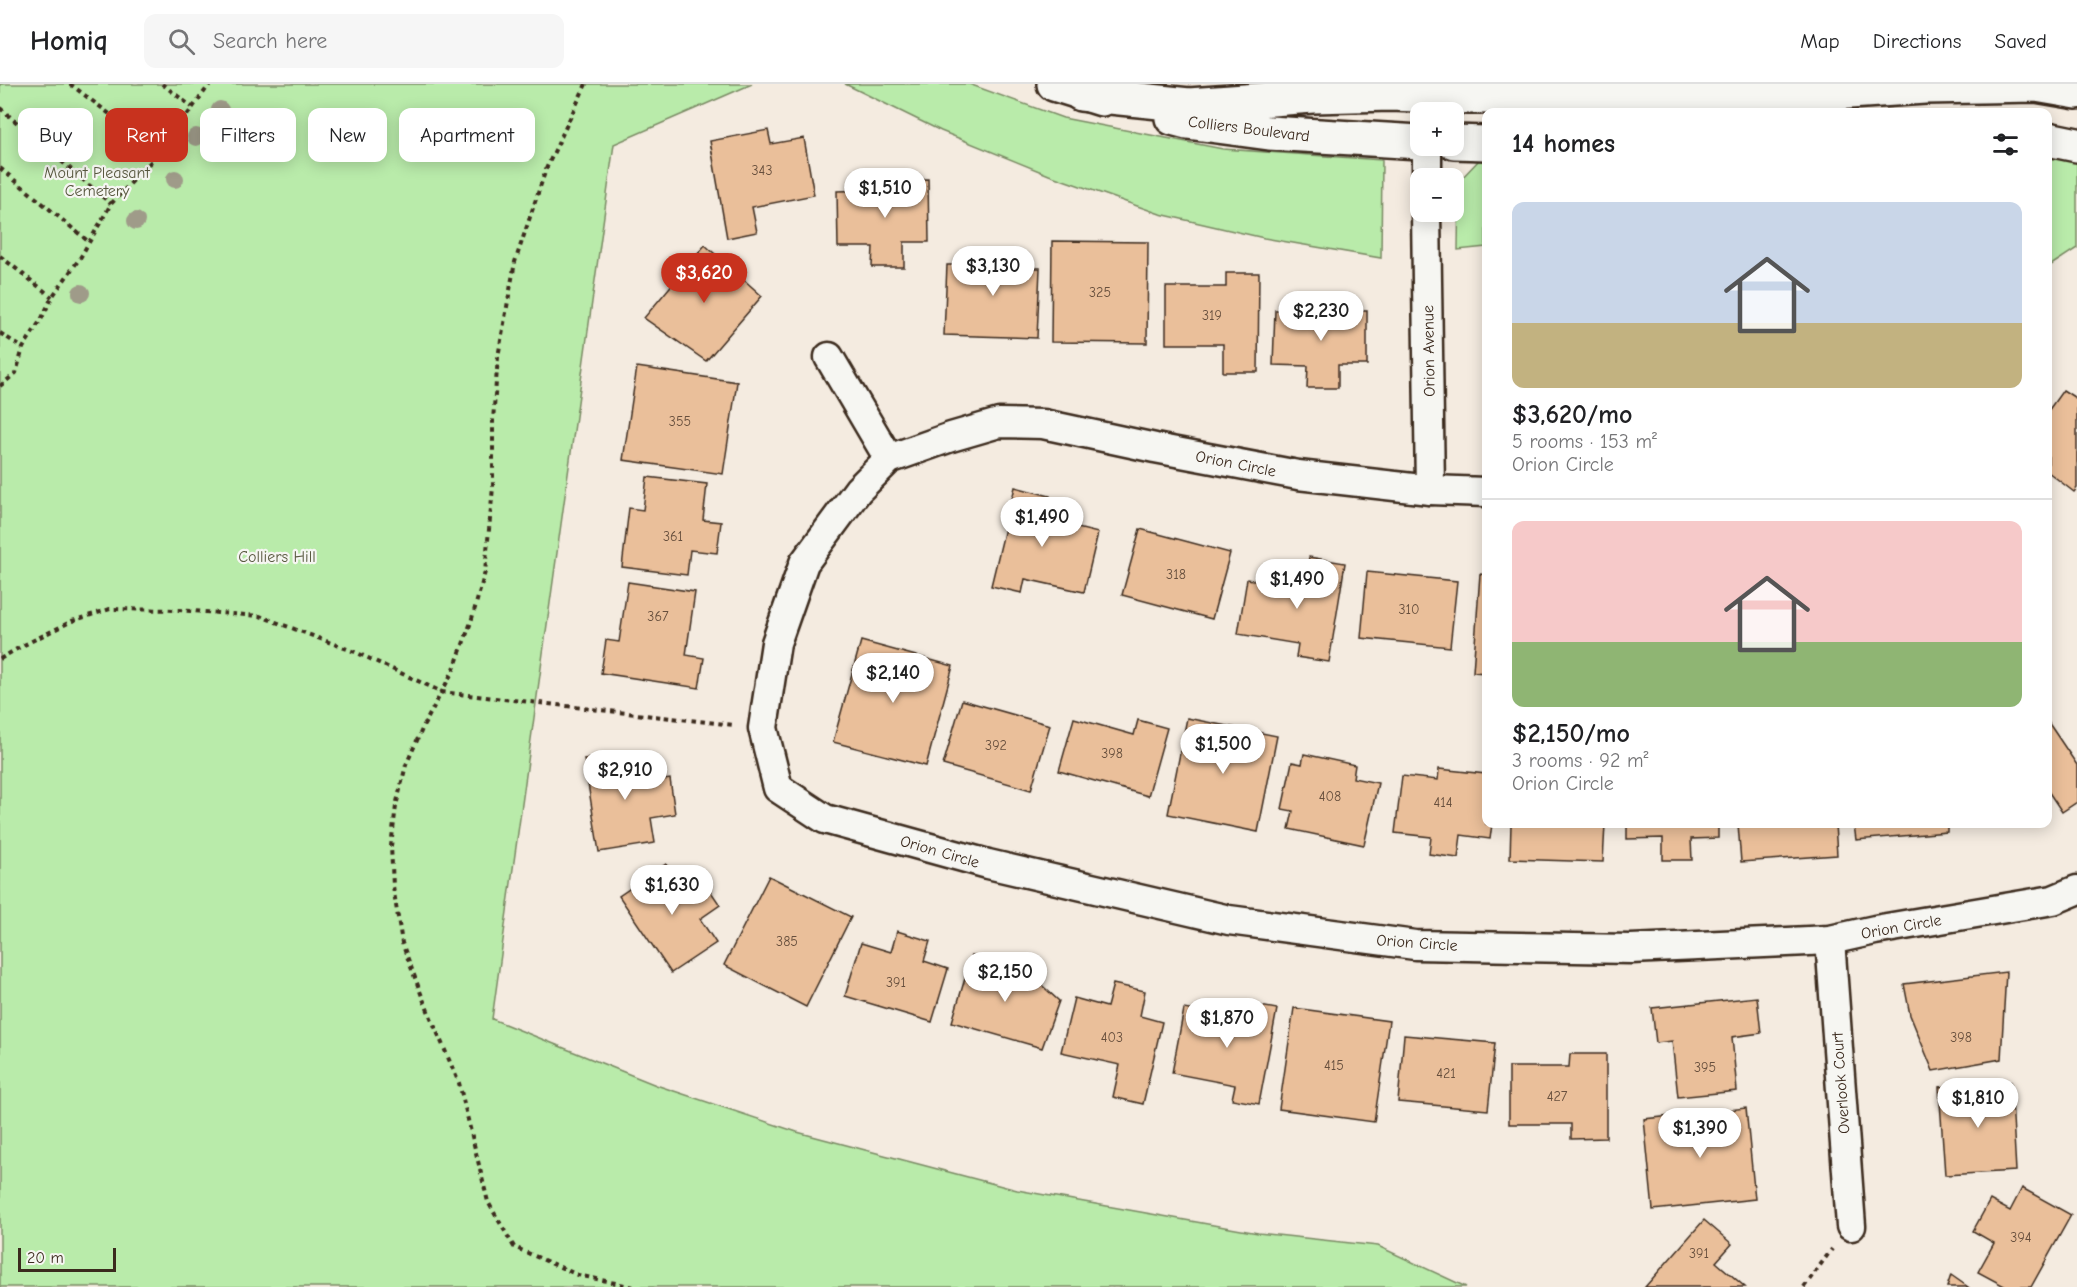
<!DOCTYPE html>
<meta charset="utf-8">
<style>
:root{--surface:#fff;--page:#f6f6f6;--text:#202124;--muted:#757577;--line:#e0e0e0;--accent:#c8321e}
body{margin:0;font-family:"Comic Neue",sans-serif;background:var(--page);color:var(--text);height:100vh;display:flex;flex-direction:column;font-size:22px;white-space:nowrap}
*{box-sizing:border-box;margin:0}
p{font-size:20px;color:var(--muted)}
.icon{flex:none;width:33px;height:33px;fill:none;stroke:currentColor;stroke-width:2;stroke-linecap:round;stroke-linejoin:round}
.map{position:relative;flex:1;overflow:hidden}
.details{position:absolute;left:1482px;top:24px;width:570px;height:720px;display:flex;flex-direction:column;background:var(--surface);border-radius:12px;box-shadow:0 3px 15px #0003}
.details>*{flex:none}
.banner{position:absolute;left:18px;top:24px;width:570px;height:54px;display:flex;gap:12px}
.controls{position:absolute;left:1410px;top:18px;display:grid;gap:12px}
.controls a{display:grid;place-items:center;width:54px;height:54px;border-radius:12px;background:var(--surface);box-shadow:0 3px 15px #0003;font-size:30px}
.scale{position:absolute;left:18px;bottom:15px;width:98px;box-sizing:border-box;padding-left:6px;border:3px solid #3b2a1e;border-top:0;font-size:16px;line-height:21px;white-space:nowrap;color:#3b2a1e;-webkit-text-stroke:4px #f6f6f2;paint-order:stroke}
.price{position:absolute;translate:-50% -51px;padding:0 14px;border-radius:21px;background:#fff;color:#222;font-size:20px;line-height:39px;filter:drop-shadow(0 2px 3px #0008)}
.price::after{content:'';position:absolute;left:50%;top:36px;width:18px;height:14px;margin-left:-9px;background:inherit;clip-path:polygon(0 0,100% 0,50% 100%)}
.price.selected{background:var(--accent);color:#fff}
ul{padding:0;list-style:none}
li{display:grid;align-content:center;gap:12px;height:318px;padding:0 30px}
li+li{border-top:2px solid var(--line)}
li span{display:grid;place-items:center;height:186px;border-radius:12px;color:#555}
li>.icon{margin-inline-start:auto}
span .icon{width:108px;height:108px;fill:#fffc;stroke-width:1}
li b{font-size:26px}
h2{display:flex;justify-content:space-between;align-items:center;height:72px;padding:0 30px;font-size:26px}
.tag{padding:0 21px;border-radius:12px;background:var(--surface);box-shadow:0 3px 15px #0003;font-size:21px;line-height:54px}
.tag.selected{background:var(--accent);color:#fff}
header{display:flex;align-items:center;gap:36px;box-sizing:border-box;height:84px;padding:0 30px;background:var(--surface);border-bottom:2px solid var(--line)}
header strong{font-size:28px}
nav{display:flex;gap:33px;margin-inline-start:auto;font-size:21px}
.search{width:420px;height:54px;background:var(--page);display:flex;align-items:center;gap:15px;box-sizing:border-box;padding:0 21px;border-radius:12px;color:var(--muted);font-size:22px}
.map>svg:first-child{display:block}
.green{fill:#b9ebaa;stroke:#7a8a64;stroke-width:1.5}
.building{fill:#eabf9a;stroke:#3b2a1e;stroke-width:1.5}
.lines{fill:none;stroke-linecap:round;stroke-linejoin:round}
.street-casing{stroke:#3b2a1e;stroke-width:33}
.secondary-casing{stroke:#3b2a1e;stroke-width:38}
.path{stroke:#3b2a1e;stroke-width:4;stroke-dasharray:4.5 4.5;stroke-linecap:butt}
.street{stroke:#f6f6f2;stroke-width:28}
.secondary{stroke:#f6f6f2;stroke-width:33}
.tree{fill:#9f9b89}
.labels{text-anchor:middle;stroke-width:4.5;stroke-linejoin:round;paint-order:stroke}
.number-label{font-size:14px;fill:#674f3d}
.street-label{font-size:16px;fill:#3b2a1e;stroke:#f6f6f2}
.park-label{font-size:16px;fill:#5a5a41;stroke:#f6f6f2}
</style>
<header>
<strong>Homiq</strong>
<div class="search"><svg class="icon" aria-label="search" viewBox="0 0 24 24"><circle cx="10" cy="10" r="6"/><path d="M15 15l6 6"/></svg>Search here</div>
<nav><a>Map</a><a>Directions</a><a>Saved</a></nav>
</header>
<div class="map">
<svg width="2077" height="1203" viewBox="0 0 2077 1203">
<rect width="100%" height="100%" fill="#f4ebe0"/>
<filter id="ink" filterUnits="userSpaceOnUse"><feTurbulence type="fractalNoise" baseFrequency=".0167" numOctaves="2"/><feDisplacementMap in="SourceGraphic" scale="12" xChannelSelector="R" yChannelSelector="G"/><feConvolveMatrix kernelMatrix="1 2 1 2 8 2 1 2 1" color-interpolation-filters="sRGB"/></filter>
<g filter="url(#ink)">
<g class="green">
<path d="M0 0H752L614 60 492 935 656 1001 797 1048 1017 1106 1258 1149 1378 1162 1466 1203H0Z"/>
<path d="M845 0H969L1063 34 1223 65 1382 76 1381 174 1264 154 1160 130 1049 91 941 47Z"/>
<path d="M2048 73 2077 77V164L2048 183Z"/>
<path d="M1481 74H1486V163L1458 166 1459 97Z"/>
</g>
<g class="building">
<path d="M768 46 771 60 804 54 814 111 752 123 757 148 727 154 710 57Z"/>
<path d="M928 95 929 158H904V183H872L873 163H838L837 107 876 106V96Z"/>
<path d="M1052 157 1148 158 1147 259 1051 258Z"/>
<path d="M705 161 762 212 706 277 644 234Z"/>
<path d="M974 169 1028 170V184H1040L1037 254 944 251 947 181H974Z"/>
<path d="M1226 189H1259L1258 288H1223V260H1166V203H1226Z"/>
<path d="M1275 226H1367V281H1338V304H1307L1308 282 1273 281Z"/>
<path d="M637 283 737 298 723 390 623 376Z"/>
<path d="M2063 306 2077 315V404L2074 408 2048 388V327Z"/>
<path d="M647 393 707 400 703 436 721 438 717 469 690 466 687 491 622 483 629 424 643 426Z"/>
<path d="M1015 403 1050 412 1045 436 1098 449 1084 508 1025 495 1022 509 991 502Z"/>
<path d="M1140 445 1230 469 1212 535 1122 511Z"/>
<path d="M1309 473 1345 479 1329 578 1296 573 1298 560 1238 550 1247 495 1304 504Z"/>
<path d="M1367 488 1457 497 1450 563 1361 554Z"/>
<path d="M1480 490 1486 491V589L1473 588Z"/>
<path d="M628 498 695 508 686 571 704 574 699 604 601 589 606 556 619 558Z"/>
<path d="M861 557 953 582 926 682 833 658Z"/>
<path d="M962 616 1050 641 1031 706 943 681Z"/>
<path d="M1074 634 1134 651 1138 636 1167 644 1148 712 1059 687Z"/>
<path d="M1187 634 1277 652 1258 748 1168 730Z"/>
<path d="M2048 638 2077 681V718L2062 728 2048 707Z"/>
<path d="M641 667 646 699 670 695 675 730 651 734 655 759 599 768 584 675Z"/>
<path d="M1304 670 1355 681 1353 694 1378 699 1364 761 1289 745 1293 727 1282 725 1292 678 1302 680Z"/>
<path d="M1439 685 1486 690V740H1492L1490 755 1461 751 1458 774 1429 770 1431 753 1395 749 1402 692 1438 696Z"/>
<path d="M1511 740H1605L1603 778 1510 775Z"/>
<path d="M1627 740H1718V754L1691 755 1692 776H1663V754L1627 755Z"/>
<path d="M1738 740H1835L1837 771 1741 778Z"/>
<path d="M1854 740H1947V748L1856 756Z"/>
<path d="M666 780 685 809 703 796 720 821 700 835 716 859 671 889 619 812Z"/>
<path d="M769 792 851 833 806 923 724 881Z"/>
<path d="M897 847 930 857 924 877 948 885 932 938 845 912 861 859 891 868Z"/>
<path d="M972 871 1025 886 1059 917 1042 964 952 938Z"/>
<path d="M2006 888 2001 975 1933 987 1910 931 1904 900Z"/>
<path d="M1113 900 1145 907 1140 932 1162 938 1143 1020 1113 1013 1120 981 1061 968 1074 914 1107 923Z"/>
<path d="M1757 913 1761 949 1732 953 1737 1007 1678 1013 1672 957 1656 959 1652 924Z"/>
<path d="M1243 919 1277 925 1259 1020 1232 1015 1235 1001 1172 989 1184 925 1240 935Z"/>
<path d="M1294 924 1389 937 1374 1038 1279 1025Z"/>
<path d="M1404 951 1495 959 1488 1026 1398 1018Z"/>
<path d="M1570 970H1606V1054L1571 1055V1040H1509V983H1569Z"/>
<path d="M2011 998 2016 1087 1945 1091 1939 1003Z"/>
<path d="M1746 1024 1755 1115 1653 1126 1644 1035Z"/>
<path d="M2022 1104 2071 1131 2031 1203H2006L1978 1188 1994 1159 1973 1147 1990 1116 2010 1127Z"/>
<path d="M1704 1136 1732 1160 1716 1178 1745 1203H1645Z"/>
<path d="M1951 1191 1968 1203H1947Z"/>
</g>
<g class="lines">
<defs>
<g id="street">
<path d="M1427 94V62"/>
<path d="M1426 128 1430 406"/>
<path d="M829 273 889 375"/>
<path d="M1486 408 1430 406 1298 391 1155 364 1043 340 999 339 951 353 889 375 858 406 804 479 776 559 763 644 778 704 825 735 988 780 1229 836 1415 861 1631 865 1830 856 1875 846 2053 816 2077 806"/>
<path d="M1830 856 1851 1142"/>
</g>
<g id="secondary">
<path d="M1054 0 1102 15"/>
<path d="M1081 10 1189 21 1313 12 1391 10 1469 13 1804 11 1925 3 2036 1 2077 8"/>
<path d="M1172 34 1187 38 1269 49 1420 58"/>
<path d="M2048 55 2077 61"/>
<path d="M1454 58 1486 59"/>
</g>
</defs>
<use href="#street" class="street-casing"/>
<use href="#secondary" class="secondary-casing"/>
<g class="path">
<path d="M70 0 160 68"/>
<path d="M162 0 192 23"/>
<path d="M586 0 546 85 515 178 498 273 493 336V403L485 488 471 538 454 585 423 643 406 681 396 722 391 762 393 802 402 859 423 915 459 999 488 1118 514 1163 578 1191 634 1203"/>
<path d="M0 24 111 120"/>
<path d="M0 84 89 158"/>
<path d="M0 172 52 213"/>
<path d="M0 249 23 264"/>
<path d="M0 302 16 289 23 264 42 234 52 213 80 174 111 120 160 68 210 0"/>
<path d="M0 575 20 563 72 537 110 525 178 526 260 532 355 568 442 608 733 641"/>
<path d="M1804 1203 1832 1165"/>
</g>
<use href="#street" class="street"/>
<use href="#secondary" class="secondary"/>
</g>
<g class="tree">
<circle cx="220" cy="26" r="9"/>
<circle cx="218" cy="46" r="9"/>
<circle cx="196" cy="53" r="9"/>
<circle cx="175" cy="95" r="9"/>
<circle cx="136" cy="137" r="9"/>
<circle cx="81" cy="209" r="9"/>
</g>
</g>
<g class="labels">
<g class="number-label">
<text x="762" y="91">343</text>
<text x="1100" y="213">325</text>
<text x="1212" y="236">319</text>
<text x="680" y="342">355</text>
<text x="673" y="457">361</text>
<text x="1176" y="495">318</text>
<text x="1409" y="530">310</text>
<text x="658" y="537">367</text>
<text x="996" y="666">392</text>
<text x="1112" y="674">398</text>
<text x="1330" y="717">408</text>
<text x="1443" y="723">414</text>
<text x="787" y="862">385</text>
<text x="896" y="903">391</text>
<text x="1112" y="958">403</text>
<text x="1961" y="958">398</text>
<text x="1334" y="986">415</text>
<text x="1705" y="988">395</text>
<text x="1446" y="994">421</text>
<text x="1557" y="1017">427</text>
<text x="2021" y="1158">394</text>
<text x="1699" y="1174">391</text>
</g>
<g class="street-label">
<text transform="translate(1249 44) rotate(7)" y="6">Colliers Boulevard</text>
<text transform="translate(1428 267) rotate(-91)" y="6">Orion Avenue</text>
<text transform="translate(1236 379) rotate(11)" y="6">Orion Circle</text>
<text transform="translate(940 767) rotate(16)" y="6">Orion Circle</text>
<text transform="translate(1901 842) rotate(-10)" y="6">Orion Circle</text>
<text transform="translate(1417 858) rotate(4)" y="6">Orion Circle</text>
<text transform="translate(1840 999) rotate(-94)" y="6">Overlook Court</text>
</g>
<g class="park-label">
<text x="97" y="94">Mount Pleasant<tspan x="97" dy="18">Cemetery</tspan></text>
<text x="277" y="478">Colliers Hill</text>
</g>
</g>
</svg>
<div class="controls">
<a>+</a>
<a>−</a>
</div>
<div class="scale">20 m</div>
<b class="price" style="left:885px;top:135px">$1,510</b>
<b class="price" style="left:993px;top:213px">$3,130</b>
<b class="price selected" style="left:704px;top:220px">$3,620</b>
<b class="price" style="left:1321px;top:258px">$2,230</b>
<b class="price" style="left:1042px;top:464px">$1,490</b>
<b class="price" style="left:1297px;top:526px">$1,490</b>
<b class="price" style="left:893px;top:620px">$2,140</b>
<b class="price" style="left:1223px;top:691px">$1,500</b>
<b class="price" style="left:625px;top:717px">$2,910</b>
<b class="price" style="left:672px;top:832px">$1,630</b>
<b class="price" style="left:1005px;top:919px">$2,150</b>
<b class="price" style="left:1227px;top:965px">$1,870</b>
<b class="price" style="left:1978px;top:1045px">$1,810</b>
<b class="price" style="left:1700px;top:1075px">$1,390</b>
<div class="banner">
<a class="tag">Buy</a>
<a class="tag selected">Rent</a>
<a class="tag">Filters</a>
<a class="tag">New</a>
<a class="tag">Apartment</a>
</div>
<section class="details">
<h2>14 homes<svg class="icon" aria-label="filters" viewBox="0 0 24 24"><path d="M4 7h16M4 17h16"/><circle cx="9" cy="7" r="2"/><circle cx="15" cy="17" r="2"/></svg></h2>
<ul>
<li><span style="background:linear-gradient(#c9d6e8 65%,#c2b280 0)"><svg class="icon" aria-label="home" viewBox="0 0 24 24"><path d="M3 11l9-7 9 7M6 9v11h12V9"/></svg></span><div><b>$3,620/mo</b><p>5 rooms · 153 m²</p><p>Orion Circle</p></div></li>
<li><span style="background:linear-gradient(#f6c9c9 65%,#8fb573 0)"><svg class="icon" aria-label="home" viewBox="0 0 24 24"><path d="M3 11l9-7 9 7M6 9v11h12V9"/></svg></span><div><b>$2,150/mo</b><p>3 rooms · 92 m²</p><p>Orion Circle</p></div></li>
</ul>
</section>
</div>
